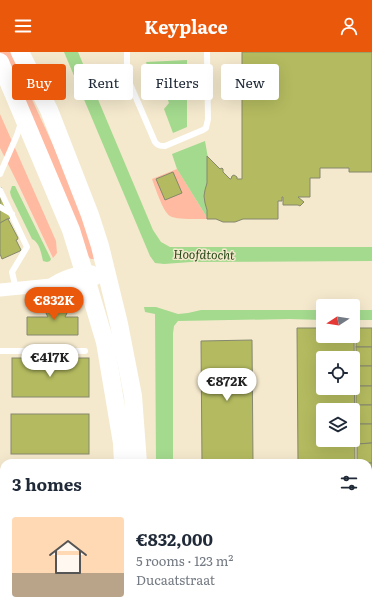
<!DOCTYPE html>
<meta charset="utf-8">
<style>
:root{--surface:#fff;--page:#f2f2f3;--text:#1f2937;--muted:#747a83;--accent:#ea580c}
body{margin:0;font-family:Literata,serif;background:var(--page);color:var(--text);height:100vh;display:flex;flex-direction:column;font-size:15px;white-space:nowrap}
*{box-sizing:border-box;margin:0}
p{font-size:13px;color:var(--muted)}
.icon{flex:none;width:22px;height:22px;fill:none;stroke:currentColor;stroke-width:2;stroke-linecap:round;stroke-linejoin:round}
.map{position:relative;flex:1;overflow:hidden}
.sheet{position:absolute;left:0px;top:407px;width:372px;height:156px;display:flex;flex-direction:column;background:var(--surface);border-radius:12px 12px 0 0;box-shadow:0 4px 16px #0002}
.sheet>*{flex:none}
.banner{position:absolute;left:12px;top:12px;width:348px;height:36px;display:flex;gap:8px}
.needle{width:26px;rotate:258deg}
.buttons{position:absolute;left:316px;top:247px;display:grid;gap:8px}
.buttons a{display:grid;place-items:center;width:44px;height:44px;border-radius:4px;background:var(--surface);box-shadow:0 4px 16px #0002;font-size:20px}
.price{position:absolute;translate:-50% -34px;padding:0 9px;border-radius:14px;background:#fff;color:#222;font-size:13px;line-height:26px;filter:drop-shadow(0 1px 2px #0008)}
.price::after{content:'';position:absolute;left:50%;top:24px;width:12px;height:9px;margin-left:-6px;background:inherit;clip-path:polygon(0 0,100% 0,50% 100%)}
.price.selected{background:var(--accent);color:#fff}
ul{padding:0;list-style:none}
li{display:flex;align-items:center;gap:12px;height:100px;padding:0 12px}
li span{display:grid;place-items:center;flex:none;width:112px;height:80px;border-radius:4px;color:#555}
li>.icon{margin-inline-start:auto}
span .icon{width:48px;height:48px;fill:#fffc;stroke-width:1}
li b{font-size:17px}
h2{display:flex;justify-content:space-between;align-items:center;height:48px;padding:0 12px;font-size:17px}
.pill{padding:0 14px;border-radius:4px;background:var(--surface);box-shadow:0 4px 16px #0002;font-size:14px;line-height:36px}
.pill.selected{background:var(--accent);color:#fff}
header{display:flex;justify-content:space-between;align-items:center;height:52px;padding:0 12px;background:var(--accent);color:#fff;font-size:18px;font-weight:700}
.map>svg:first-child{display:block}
.green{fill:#ffbaa1}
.water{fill:#a3da8e}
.building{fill:#b3ba5f;stroke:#85886e;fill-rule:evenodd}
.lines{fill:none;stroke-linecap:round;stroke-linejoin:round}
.path{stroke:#a39b87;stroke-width:2;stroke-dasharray:1 3;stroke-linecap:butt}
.lane{stroke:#fff;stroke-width:6}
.street{stroke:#fff;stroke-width:13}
.secondary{stroke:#fff;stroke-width:18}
.labels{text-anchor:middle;stroke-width:3;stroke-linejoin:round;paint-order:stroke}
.water-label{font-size:12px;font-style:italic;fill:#224513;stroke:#f4e9cd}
</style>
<header><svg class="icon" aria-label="menu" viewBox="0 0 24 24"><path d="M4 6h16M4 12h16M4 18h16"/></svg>Keyplace<svg class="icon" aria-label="person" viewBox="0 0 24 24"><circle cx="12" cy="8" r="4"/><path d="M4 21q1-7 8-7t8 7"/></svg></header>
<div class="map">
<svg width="372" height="563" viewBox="0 0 372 563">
<rect width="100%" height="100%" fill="#f4e9cd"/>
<g class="green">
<path d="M0 0H10L53 93 89 177 94 207H91L87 204Z"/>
<path d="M0 62 56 189 57 201 53 206 19 134 0 96Z"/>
<path d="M177 117 208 167C199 167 176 168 170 164 163 160 155 135 152 127Z"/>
</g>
<g class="water">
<path d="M64 0H78L153 178 161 190 170 195H372V209L191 210 164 212 155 211 150 204Z"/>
<path d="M187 8V75L173 81 164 57 169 51 163 35 154 36 146 10Z"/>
<path d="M205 89 208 106 207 132 204 145 205 151 207 158 208 167 177 117 172 102Z"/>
<path d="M12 134H15L51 207 50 209 47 210 43 209C41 201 40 191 32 187L11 144 10 140Z"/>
<path d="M144 255H156L178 262 188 261 201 258H323V268L289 267 178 269 174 274 173 281V411H156L155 262 145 260Z"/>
<rect x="353" y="258" width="19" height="10"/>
</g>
<g class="building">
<path d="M242 0H372V120H349V116H320V126H310V145H298L304 150 300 154 298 153H283V145H282V149H278V167H243L235 170H223L216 167H207V158L205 151 204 144 205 138 207 131V104L220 117 222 116 223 117V120L230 127H231L232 124 234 123 237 125V127H242Z"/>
<path d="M173 120 182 141 165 148 156 127Z"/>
<path d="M1 135 8 150 10 166 0 171V136Z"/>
<path d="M7 167H8L18 186 17 188H16L21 198 20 199 2 207 0 202V171Z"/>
<path d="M53 246H58L62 248 66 251 68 256 67 261 65 265H78V283H27V265H48L46 261 45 257 46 253 48 249Z"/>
<path d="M297 276H323V284H353V276H354L355 411H298ZM323 306H353V336H323ZM323 358H353V388H323Z"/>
<rect x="356" y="276" width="16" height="19"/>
<path d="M252 288 253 411H202L201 289Z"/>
<rect x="356" y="295" width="16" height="19"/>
<rect x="12" y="306" width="77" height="39"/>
<rect x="356" y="314" width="16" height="20"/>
<rect x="356" y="334" width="16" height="19"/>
<rect x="356" y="353" width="16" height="19"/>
<rect x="11" y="362" width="78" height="40"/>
<path d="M356 372H372V391L357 392Z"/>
<path d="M372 391V411H357V392Z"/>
<path d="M357 411H372V440H368V411Z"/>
<path d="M368 440H372V460L368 461Z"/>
<path d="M372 460V501H368V461Z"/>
<path d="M35 559H92V563H43V561H35Z"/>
<rect x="298" y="559" width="65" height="4"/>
</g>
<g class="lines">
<path class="path" d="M117 559V563"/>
<g class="lane">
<path d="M127 0V25L155 90C158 94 161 94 165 94L203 78 206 76 208 67 207 0"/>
<path d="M0 122 17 83 21 71"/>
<path d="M0 138 27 195 12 220 16 237"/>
<path d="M0 155 12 162"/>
<path d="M0 299H85"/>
</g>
<g class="street">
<path d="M51 233C62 225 79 219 92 220"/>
<path d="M0 238 51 233C63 236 75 235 86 231 93 229 100 224 106 220"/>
<path d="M0 525 4 547"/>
<path d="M368 529H372"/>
<path d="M6 559 7 563"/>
<path d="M190 563V559"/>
</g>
<g class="secondary">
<path d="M20 0 49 58 90 163 100 194 119 272 133 344 138 411"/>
<path d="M0 10 71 178 84 220 105 290 122 391 123 411"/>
<path d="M136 559V563"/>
</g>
</g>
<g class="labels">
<g class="water-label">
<text transform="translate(204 203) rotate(1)" y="4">Hoofdtocht</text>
</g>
</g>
</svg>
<div class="buttons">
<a><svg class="needle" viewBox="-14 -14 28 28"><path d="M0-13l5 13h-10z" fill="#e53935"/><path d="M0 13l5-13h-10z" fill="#747a83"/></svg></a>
<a><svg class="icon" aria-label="locate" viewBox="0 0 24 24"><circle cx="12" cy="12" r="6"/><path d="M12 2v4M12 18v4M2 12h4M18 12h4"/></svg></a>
<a><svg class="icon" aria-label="layers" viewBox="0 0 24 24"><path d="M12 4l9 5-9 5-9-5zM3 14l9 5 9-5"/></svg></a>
</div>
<b class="price selected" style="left:54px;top:269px">€832K</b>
<b class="price" style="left:50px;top:326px">€417K</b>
<b class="price" style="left:227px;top:350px">€872K</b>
<div class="banner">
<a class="pill selected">Buy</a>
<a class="pill">Rent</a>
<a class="pill">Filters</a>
<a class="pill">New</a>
</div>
<section class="sheet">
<h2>3 homes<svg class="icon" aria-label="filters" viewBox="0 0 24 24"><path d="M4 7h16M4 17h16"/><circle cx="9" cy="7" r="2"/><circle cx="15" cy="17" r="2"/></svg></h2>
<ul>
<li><span style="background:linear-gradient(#ffd9b3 70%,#b9a48a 0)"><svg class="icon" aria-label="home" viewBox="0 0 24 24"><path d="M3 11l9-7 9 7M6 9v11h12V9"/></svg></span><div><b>€832,000</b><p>5 rooms · 123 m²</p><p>Ducaatstraat</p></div></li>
</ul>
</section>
</div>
